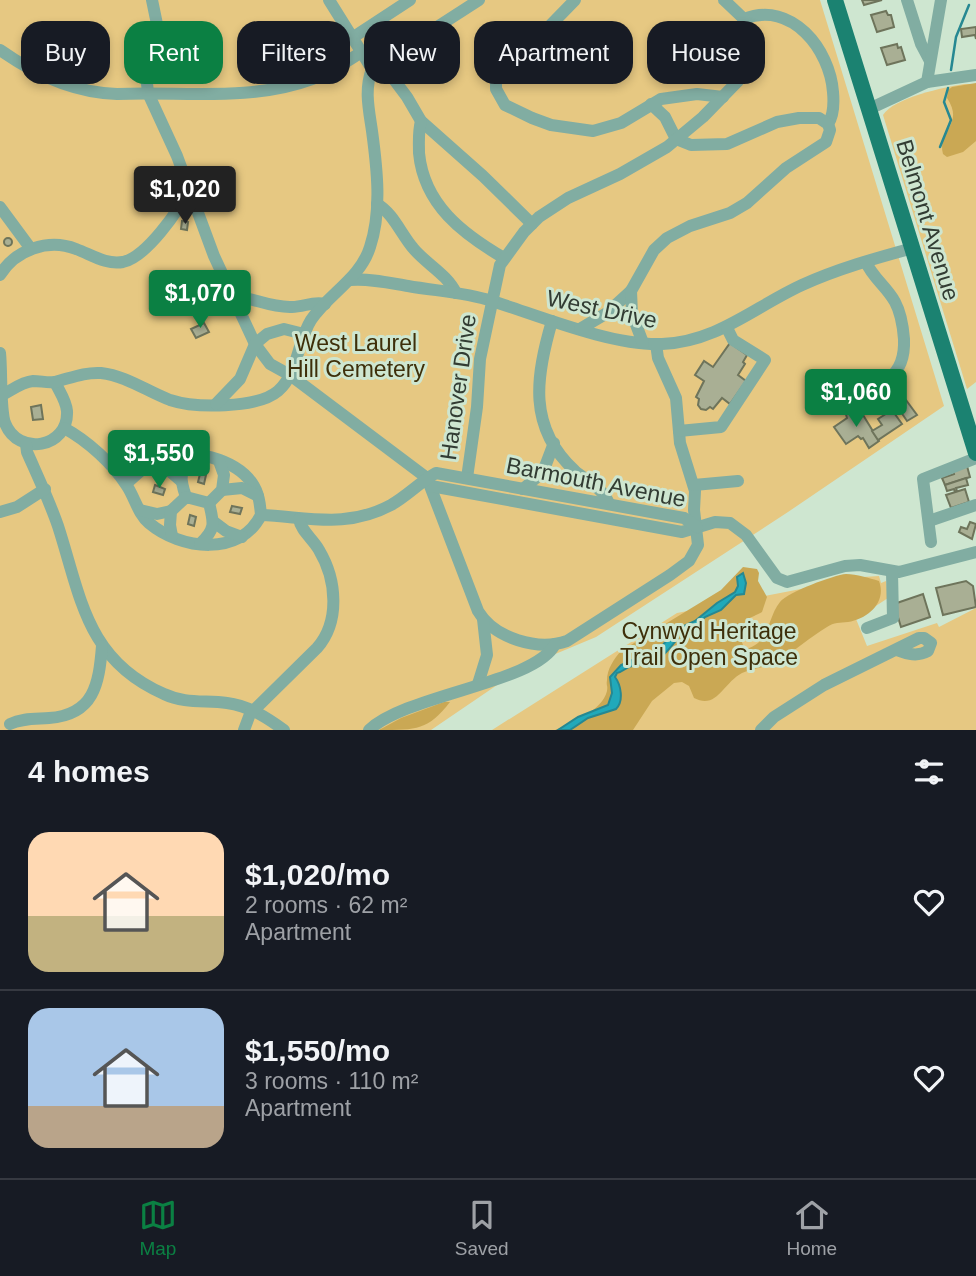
<!DOCTYPE html>
<meta charset="utf-8">
<style>
:root{--surface:#171b24;--page:#242831;--text:#f1f3f6;--muted:#9ea1a6;--line:#363941;--accent:#0b8043}
body{margin:0;font-family:Arial,sans-serif;background:var(--page);color:var(--text);height:100vh;display:flex;flex-direction:column;font-size:26px;white-space:nowrap}
*{box-sizing:border-box;margin:0}
p{font-size:23px;color:var(--muted)}
.icon{flex:none;width:38px;height:38px;fill:none;stroke:currentColor;stroke-width:2;stroke-linecap:round;stroke-linejoin:round}
.map{position:relative;height:730px;overflow:hidden}
.drawer{display:flex;flex-direction:column;background:var(--surface);flex:1}
.drawer>*{flex:none}
.guide{position:absolute;left:21px;top:21px;width:934px;height:63px;display:flex;gap:14px}
.price{position:absolute;translate:-50% -60px;padding:0 16px;border-radius:7px;background:var(--accent);color:#fff;font-size:23px;line-height:46px;filter:drop-shadow(0 2px 4px #0008)}
.price::after{content:'';position:absolute;left:50%;top:42px;width:21px;height:16px;margin-left:-10px;background:inherit;clip-path:polygon(0 0,100% 0,50% 100%)}
.price.selected{background:#222;color:#fff}
ul{padding:0;list-style:none}
li{display:flex;align-items:center;gap:21px;height:175px;padding:0 28px}
li+li{border-top:2px solid var(--line)}
li span{display:grid;place-items:center;flex:none;width:196px;height:140px;border-radius:21px;color:#555}
li>.icon{margin-inline-start:auto}
span .icon{width:84px;height:84px;fill:#fffc;stroke-width:1}
li b{font-size:30px}
h2{display:flex;justify-content:space-between;align-items:center;height:84px;padding:0 28px;font-size:30px}
.tag{padding:0 24px;border-radius:21px;background:var(--surface);box-shadow:0 4px 10px #0003;font-size:24px;line-height:63px}
.tag.selected{background:var(--accent);color:#fff}
.tab-bar{display:flex;justify-content:space-around;align-items:center;height:98px;border-top:2px solid var(--line);background:var(--surface);font-size:19px;color:var(--muted)}
.tab-bar a{display:grid;justify-items:center;gap:4px}
.tab-bar .selected{color:var(--accent)}
.map>svg:first-child{display:block}
.green{fill:#e6c882}
.forest{fill:#caa854}
.water{fill:#21a9ba;stroke:#268892;stroke-width:2}
.lines{fill:none;stroke-linecap:round;stroke-linejoin:round}
.stream{stroke:#268892;stroke-width:2.5}
.building{fill:#a9af94;stroke:#6e745b;stroke-width:2}
.minor{stroke:#81ada2;stroke-width:12}
.major{stroke:#1b8271;stroke-width:16}
.labels{text-anchor:middle;stroke-width:6;stroke-linejoin:round;paint-order:stroke}
.street-label{font-size:23px;fill:#323c33;stroke:#cee6d0}
.park-label{font-size:23px;fill:#3e2f0a;stroke:#cee6d0}
</style>
<div class="map">
<svg width="976" height="730" viewBox="0 0 976 730">
<rect width="100%" height="100%" fill="#cee6d0"/>
<g class="green">
<path d="M0 0H820L944 406 788 512 596 637 541 660 503 681 431 730H0Z"/>
<path d="M964 84H976V382L967 389 883 115C893 98 945 87 964 84Z"/>
<path d="M879 576 881 583 886 581 888 598 856 619 867 646 937 623 939 627 976 608V730H492L677 613 863 577Z"/>
</g>
<g class="forest">
<path d="M976 83V141L963 152 947 157 943 154C937 130 965 125 947 98L948 90 952 87Z"/>
<path d="M743 567 757 569 759 573 758 581 767 597 762 612C758 615 749 617 746 621 738 629 740 643 746 649 770 643 767 618 780 602 788 592 834 575 846 574 857 574 869 578 879 581 887 602 868 619 848 622 840 623 834 622 827 627 810 637 795 651 778 661 766 668 753 668 742 673 723 683 717 710 694 698L689 686 682 682 674 683 652 701 633 730H555C572 723 602 711 607 691 608 684 606 687 607 680 607 669 614 659 621 651L721 590Z"/>
<path d="M444 702H450C428 730 417 730 379 730L401 718Z"/>
</g>
<path class="water" d="M743 573 746 583 744 594 736 595 721 610 705 617 692 629 677 633 678 638C661 660 659 662 632 666 626 667 623 672 617 673L615 677C621 685 624 701 616 709L588 718 570 730H558L578 717 608 705 612 693 610 677 621 665 634 659 641 662 652 657 677 629 695 621 717 603 735 592 738 586 737 577Z"/>
<g class="lines">
<g class="stream">
<path d="M951 70 956 37 969 5"/>
<path d="M940 147 951 120 944 102 948 88"/>
</g>
</g>
<g class="building">
<path d="M862 0H882L864 5Z"/>
<path d="M886 11 888 15H891L894 27 877 32 871 15Z"/>
<path d="M976 27V39L975 35 962 37 961 29Z"/>
<path d="M897 44 898 48 901 47 905 60 887 65 881 48Z"/>
<path d="M182 221 188 222 187 230 181 229Z"/>
<circle cx="8" cy="242" r="4"/>
<path d="M204 323 209 332 196 338 191 329Z"/>
<path d="M730 343 747 355 743 362 745 364 738 375 746 381 730 404 722 398 713 409 710 407 706 410 701 409 698 405 699 399 696 397 704 381 695 375 704 361 713 367Z"/>
<path d="M906 400 917 415 907 421 897 406Z"/>
<path d="M41 405 43 419 33 420 31 407Z"/>
<path d="M849 408 859 418 863 415 879 441 869 448 863 438 861 439 858 436 846 444 834 427 847 418 845 411Z"/>
<path d="M892 410 902 424 878 440 872 431 882 425 878 419Z"/>
<path d="M967 466 970 477 945 485 942 478 954 474 953 470Z"/>
<path d="M200 474 206 475 204 484 198 482Z"/>
<path d="M966 478 968 485 956 488 957 491 955 492 954 489 947 491 945 485Z"/>
<path d="M155 485 165 489 163 495 153 492Z"/>
<path d="M965 489 969 502 951 508 946 495Z"/>
<path d="M232 506 242 508 240 514 230 512Z"/>
<path d="M190 515 196 517 194 526 188 524Z"/>
<path d="M970 522 976 524 972 539 959 532 961 527 967 529Z"/>
<path d="M966 581 973 586 976 607 943 615 936 588Z"/>
<path d="M923 594 930 617 901 627 894 604Z"/>
</g>
<g class="lines">
<g class="minor">
<path d="M152 0 158 29 146 74 148 93 177 156 214 256 255 344 270 364 290 375 427 478 478 611C495 639 538 651 567 641L670 575 689 561 698 545 694 510 695 491 680 443 676 398 658 358 656 344"/>
<path d="M575 0 538 38 506 61 499 69 496 78V89L505 105 532 118 551 125 593 131 621 123 661 99 697 94 723 97"/>
<path d="M907 0 921 44 930 61"/>
<path d="M744 19C792 0 830 50 833 92 834 103 834 115 828 124"/>
<path d="M352 38 410 0"/>
<path d="M0 50C34 74 75 93 117 94 181 91 250 102 312 79 329 73 345 63 360 53"/>
<path d="M372 69 392 77 407 97 421 121 483 176 532 224"/>
<path d="M372 69 479 0"/>
<path d="M927 82 941 0"/>
<path d="M651 104 665 117 676 139"/>
<path d="M869 109 927 82 976 75"/>
<path d="M421 121C418 132 419 142 419 153 424 205 463 234 504 258"/>
<path d="M377 204C393 213 401 234 413 248 426 264 447 274 456 293"/>
<path d="M0 207 31 249"/>
<path d="M0 275C15 250 48 238 76 249 92 255 106 265 123 262 146 257 179 211 188 190"/>
<path d="M350 280C369 278 390 283 408 286 436 291 465 292 492 301 540 316 612 346 662 344 717 342 754 307 802 285 837 269 876 258 913 248"/>
<path d="M232 296C252 297 270 308 292 307 304 307 313 301 325 304"/>
<path d="M552 321C536 376 527 427 575 471 587 481 604 489 609 504"/>
<path d="M580 329 607 313 631 291"/>
<path d="M643 343 632 314 631 291 654 250 667 238 690 226 730 213 747 203 786 168 826 142 830 130 828 124 819 118H799L777 122 727 144 691 145 676 139"/>
<path d="M0 353C2 371 0 409 5 423 18 457 69 448 67 411 66 400 59 391 55 382"/>
<path d="M837 394C873 386 906 385 904 339 903 326 901 313 895 302 887 287 872 277 866 262"/>
<path d="M0 396C11 391 21 382 33 381 41 381 47 383 55 382 71 378 84 372 101 373 127 376 146 391 170 400 194 408 257 409 278 391 298 374 297 342 311 320 329 293 360 279 370 247 382 211 377 168 372 131 369 110 364 90 372 69L329 0"/>
<path d="M216 404 240 379 255 344 267 334 284 329 304 334"/>
<path d="M64 428C88 441 113 464 127 486 135 498 138 514 149 523 181 550 240 557 261 515 260 504 259 493 252 483 235 459 190 447 162 458 148 463 137 474 126 484"/>
<path d="M679 431 721 427 765 360 733 340 727 328"/>
<path d="M26 444 27 452C38 477 49 500 58 526 81 597 86 660 164 694 185 704 205 700 227 703 249 706 266 717 284 730"/>
<path d="M149 464 166 468 180 480"/>
<path d="M467 478 477 407 480 359 500 265 524 232 539 217 568 198 620 174 667 147 703 117 738 81 748 65 752 43 744 19 724 0"/>
<path d="M694 485 738 481"/>
<path d="M431 486 682 532 715 522 730 523 746 535 777 578 787 582 845 566 860 565 899 572 976 552"/>
<path d="M523 489 543 472 554 443"/>
<path d="M222 490 242 488 258 496"/>
<path d="M186 497C179 477 179 470 196 455"/>
<path d="M209 503 222 490 224 475 219 461"/>
<path d="M140 510 157 514 171 511"/>
<path d="M0 512 17 507 45 489"/>
<path d="M261 515C309 517 346 529 391 505 407 496 420 482 436 473L684 518 697 527"/>
<path d="M929 521 976 505"/>
<path d="M214 522 226 531 242 537"/>
<path d="M172 536 170 525 171 511 186 497 209 503C214 523 216 529 200 544"/>
<path d="M931 542 923 479 976 458"/>
<path d="M867 628 893 618 892 572"/>
<path d="M478 684 487 655 483 619"/>
<path d="M10 724C22 718 36 719 49 718 94 715 99 684 102 646"/>
<path d="M244 730 250 714 317 648C340 622 337 580 319 550 313 539 301 531 299 519"/>
<path d="M369 730C407 694 536 683 555 644"/>
<path d="M761 730 774 717 824 685 919 638H924L931 643 928 651C917 657 908 654 897 650"/>
</g>
<path class="major" d="M835 0 976 453"/>
</g>
<g class="labels">
<g class="street-label">
<text transform="translate(928 220) rotate(73)" y="8">Belmont Avenue</text>
<text transform="translate(602 309) rotate(12)" y="8">West Drive</text>
<text transform="translate(458 387) rotate(-82)" y="8">Hanover Drive</text>
<text transform="translate(596 482) rotate(11)" y="8">Barmouth Avenue</text>
</g>
<g class="park-label">
<text x="356" y="351">West Laurel<tspan x="356" dy="26">Hill Cemetery</tspan></text>
<text x="709" y="639">Cynwyd Heritage<tspan x="709" dy="26">Trail Open Space</tspan></text>
</g>
</g>
</svg>
<b class="price selected" style="left:185px;top:226px">$1,020</b>
<b class="price" style="left:200px;top:330px">$1,070</b>
<b class="price" style="left:856px;top:429px">$1,060</b>
<b class="price" style="left:159px;top:490px">$1,550</b>
<div class="guide">
<a class="tag">Buy</a>
<a class="tag selected">Rent</a>
<a class="tag">Filters</a>
<a class="tag">New</a>
<a class="tag">Apartment</a>
<a class="tag">House</a>
</div>
</div>
<section class="drawer">
<h2>4 homes<svg class="icon" aria-label="filters" viewBox="0 0 24 24"><path d="M4 7h16M4 17h16"/><circle cx="9" cy="7" r="2"/><circle cx="15" cy="17" r="2"/></svg></h2>
<ul>
<li><span style="background:linear-gradient(#ffd9b3 60%,#c2b280 0)"><svg class="icon" aria-label="home" viewBox="0 0 24 24"><path d="M3 11l9-7 9 7M6 9v11h12V9"/></svg></span><div><b>$1,020/mo</b><p>2 rooms · 62 m²</p><p>Apartment</p></div><svg class="icon" aria-label="heart" viewBox="0 0 24 24"><path d="M12 20l-8-8c-3-5 5-10 8-4 3-6 11-1 8 4z"/></svg></li>
<li><span style="background:linear-gradient(#a9c7e8 70%,#b9a48a 0)"><svg class="icon" aria-label="home" viewBox="0 0 24 24"><path d="M3 11l9-7 9 7M6 9v11h12V9"/></svg></span><div><b>$1,550/mo</b><p>3 rooms · 110 m²</p><p>Apartment</p></div><svg class="icon" aria-label="heart" viewBox="0 0 24 24"><path d="M12 20l-8-8c-3-5 5-10 8-4 3-6 11-1 8 4z"/></svg></li>
</ul>
</section>
<nav class="tab-bar">
<a class="selected"><svg class="icon" aria-label="map" viewBox="0 0 24 24"><path d="M3 6l6-2 6 2 6-2v14l-6 2-6-2-6 2zM9 4v14M15 6v14"/></svg>Map</a>
<a><svg class="icon" aria-label="saved" viewBox="0 0 24 24"><path d="M7 4h10v16l-5-4-5 4z"/></svg>Saved</a>
<a><svg class="icon" aria-label="home" viewBox="0 0 24 24"><path d="M3 11l9-7 9 7M6 9v11h12V9"/></svg>Home</a>
</nav>
